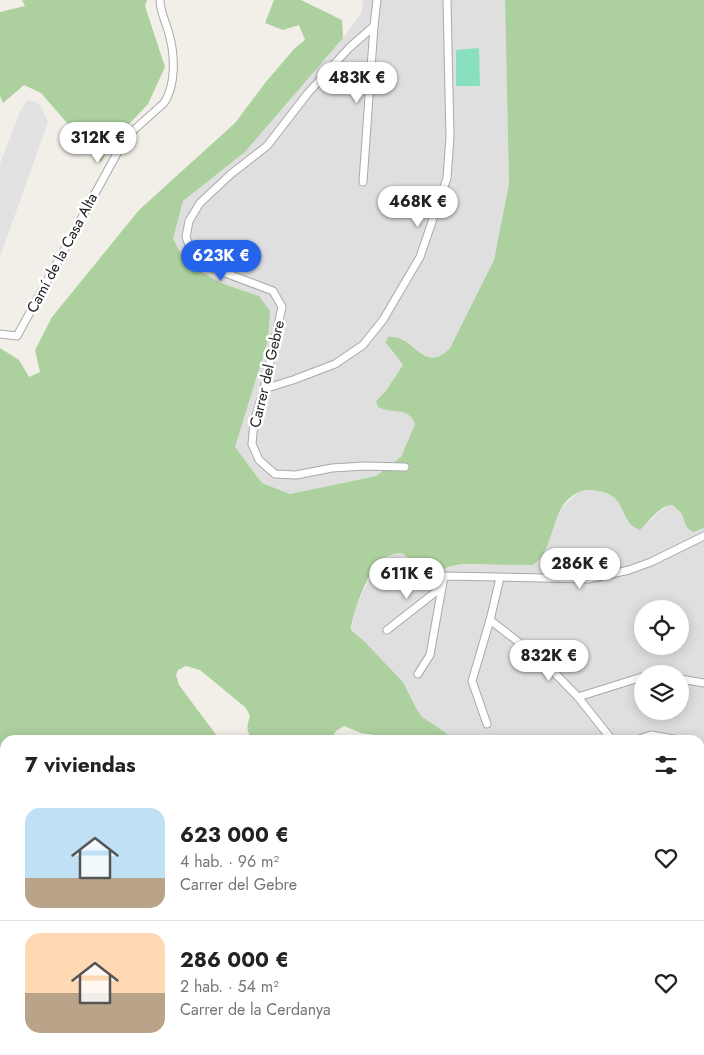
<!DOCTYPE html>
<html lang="es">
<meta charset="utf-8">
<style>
:root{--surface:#fff;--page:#f6f6f6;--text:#222;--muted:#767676;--line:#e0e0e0;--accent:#2563eb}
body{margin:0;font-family:Jost,sans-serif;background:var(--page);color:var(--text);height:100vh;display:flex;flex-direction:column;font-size:19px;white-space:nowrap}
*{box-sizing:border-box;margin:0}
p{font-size:16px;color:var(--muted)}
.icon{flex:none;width:28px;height:28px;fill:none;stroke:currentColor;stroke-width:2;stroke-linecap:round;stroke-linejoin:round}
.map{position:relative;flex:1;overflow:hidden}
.sheet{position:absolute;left:0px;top:735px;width:705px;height:320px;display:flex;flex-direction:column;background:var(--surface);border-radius:15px 15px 0 0;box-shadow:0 2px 12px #0003}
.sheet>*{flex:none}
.fabs{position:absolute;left:634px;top:600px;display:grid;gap:10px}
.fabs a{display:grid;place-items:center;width:55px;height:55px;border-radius:50%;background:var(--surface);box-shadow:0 2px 12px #0003;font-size:25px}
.price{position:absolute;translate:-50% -42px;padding:0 11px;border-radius:18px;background:#fff;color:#222;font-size:16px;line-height:32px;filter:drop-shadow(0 1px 2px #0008)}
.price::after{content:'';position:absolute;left:50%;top:30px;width:15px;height:11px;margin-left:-8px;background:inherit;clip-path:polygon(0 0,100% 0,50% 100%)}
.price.on{background:var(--accent);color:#fff}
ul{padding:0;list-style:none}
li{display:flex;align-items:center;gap:15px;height:125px;padding:0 25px}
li+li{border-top:1px solid var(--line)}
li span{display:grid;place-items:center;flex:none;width:140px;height:100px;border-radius:15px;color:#555}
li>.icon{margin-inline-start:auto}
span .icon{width:60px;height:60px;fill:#fffc;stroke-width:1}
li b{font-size:21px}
h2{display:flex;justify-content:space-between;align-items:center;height:60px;padding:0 25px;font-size:21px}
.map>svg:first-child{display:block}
.residential{fill:#e0dfdf;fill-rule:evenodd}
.forest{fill:#add19e}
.pitch{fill:#88e0be}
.parking{fill:#e2e2e2}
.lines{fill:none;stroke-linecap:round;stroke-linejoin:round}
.street-casing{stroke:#a9a9a9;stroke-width:9}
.street{stroke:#fff;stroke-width:7}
.labels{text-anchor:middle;stroke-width:5;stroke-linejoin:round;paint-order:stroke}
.street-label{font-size:15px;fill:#222;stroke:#fff}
</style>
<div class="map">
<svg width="704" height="1055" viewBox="0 0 704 1055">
<rect width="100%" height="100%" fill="#f2efe9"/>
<g class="residential">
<path d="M363 0H505L509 184 494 260 450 348 440 357 434 358 427 357 401 338 391 351 403 365 385 392 376 401 378 407 396 412 409 413 413 417 415 424 401 457 376 476 290 494 262 483 235 447 250 396 259 296 221 283 186 263 173 239 183 201 245 152 343 38 362 12Z"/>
<path d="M591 489 610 493 614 496 620 503 628 522 640 530 659 512 669 505H673L683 517 698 531 704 528V1055H567L560 1050H700V740H453L445 732 422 717 416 708 403 682 364 641 351 630 355 611 361 596 374 569 380 561 392 554 402 553 407 555 420 570 443 569 462 564 479 565 540 559 545 551 555 520 563 507 577 493ZM642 609H680V646H642ZM642 674H680V711H642Z"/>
<path d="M250 1050H499L501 1055H245Z"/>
</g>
<g class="forest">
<path d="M22 0H147L145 6 165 67 148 104 114 140 101 162 41 93 24 85 3 103 0 96V12L25 6Z"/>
<path d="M274 0H301L342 20 343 38 245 152 183 201 173 239 186 263 221 283 259 296 270 311 268 340 235 447 262 483 290 494 376 476 401 457 415 424C409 406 393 415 378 407L376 401 385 392 403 365 386 343 388 337C415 334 423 376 450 348L494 260 509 184 505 0H704V528L694 532C685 529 686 523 682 515 680 511 676 509 673 505 660 504 649 522 640 530 617 522 629 495 598 491 591 490 586 489 579 492 548 506 557 549 533 565L462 564 448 567 432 577H427L414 562 402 553C394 553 387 556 380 561 369 569 351 616 351 630L364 641 403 682 416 708 422 717 445 732 453 740H388L382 736 361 733 344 726 336 731 331 740H251C247 728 246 729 250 716L246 708 200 670 186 666 178 670 176 675 179 685 220 740H5V938L0 939V348L19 360 29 377 40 372 35 350 52 317 139 210 235 123 265 83 294 49 305 40 299 25 283 30 265 23Z"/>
<path d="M0 971H5V1050H250L245 1055H0Z"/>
<path d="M499 1050H560L567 1055H501Z"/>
</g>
<path class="pitch" d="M479 48 480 86H456V50Z"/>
<path class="parking" d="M27 100 35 102 40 105 48 122 0 257V164L20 111Z"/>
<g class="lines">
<defs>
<g id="street">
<path d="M377 0 374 26 349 48 308 93 267 146 231 174 200 203 189 221 186 237 193 256 204 265 273 291 282 307 264 389 254 422 252 444 259 460 275 474 296 475 332 468 364 466 405 467"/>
<path d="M363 182 374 26"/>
<path d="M0 334 17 336 126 137 164 103C176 85 175 55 169 34 166 22 160 12 160 0"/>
<path d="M264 389 293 380 335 364 363 345 383 320 420 257 447 178 450 137 447 0"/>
<path d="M490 620 543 661 578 697 612 740"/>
<path d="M387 630 442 587"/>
<path d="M418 674 430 655 444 576 589 579 629 570 651 562 704 536"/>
<path d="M680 679 704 683"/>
<path d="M578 697 642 677"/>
<path d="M487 724 472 681 490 620 500 578"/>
<path d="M636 740 651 735 679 740"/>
<path d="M700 747 704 748"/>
<path d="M700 824 704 827"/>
<path d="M700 934 704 938"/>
<path d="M700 1017H704"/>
<path d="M112 1050 115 1055"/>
<path d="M378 1050 382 1055"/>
<path d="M320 1055 330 1050"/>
</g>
</defs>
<use href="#street" class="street-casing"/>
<use href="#street" class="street"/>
</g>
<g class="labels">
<g class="street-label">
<text transform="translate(62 253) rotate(-62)" y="5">Camí de la Casa Alta</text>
<text transform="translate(267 374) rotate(-77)" y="5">Carrer del Gebre</text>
</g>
</g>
</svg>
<div class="fabs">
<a><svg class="icon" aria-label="locate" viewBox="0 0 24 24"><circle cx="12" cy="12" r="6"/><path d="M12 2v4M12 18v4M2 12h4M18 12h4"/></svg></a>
<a><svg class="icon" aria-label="layers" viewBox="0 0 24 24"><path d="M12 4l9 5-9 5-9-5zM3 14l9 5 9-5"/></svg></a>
</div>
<b class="price" style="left:357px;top:104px">483K €</b>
<b class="price" style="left:98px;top:164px">312K €</b>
<b class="price" style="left:418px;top:228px">468K €</b>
<b class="price on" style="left:221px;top:282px">623K €</b>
<b class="price" style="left:580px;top:590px">286K €</b>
<b class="price" style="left:407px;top:600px">611K €</b>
<b class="price" style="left:549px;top:682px">832K €</b>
<section class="sheet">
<h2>7 viviendas<svg class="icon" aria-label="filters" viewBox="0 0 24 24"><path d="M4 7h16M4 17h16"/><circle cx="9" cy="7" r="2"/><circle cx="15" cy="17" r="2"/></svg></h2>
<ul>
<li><span style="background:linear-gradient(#bfe0f5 70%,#b9a48a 0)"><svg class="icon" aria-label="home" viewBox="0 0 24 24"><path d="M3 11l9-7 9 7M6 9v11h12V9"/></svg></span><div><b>623 000 €</b><p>4 hab. · 96 m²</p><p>Carrer del Gebre</p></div><svg class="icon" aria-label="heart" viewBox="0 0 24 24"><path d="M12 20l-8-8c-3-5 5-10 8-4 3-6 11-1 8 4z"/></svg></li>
<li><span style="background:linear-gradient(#ffd9b3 60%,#b9a48a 0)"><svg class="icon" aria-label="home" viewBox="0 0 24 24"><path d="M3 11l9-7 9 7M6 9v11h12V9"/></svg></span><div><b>286 000 €</b><p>2 hab. · 54 m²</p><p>Carrer de la Cerdanya</p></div><svg class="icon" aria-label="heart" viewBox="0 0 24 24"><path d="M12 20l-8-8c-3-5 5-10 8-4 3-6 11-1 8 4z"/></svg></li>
</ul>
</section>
</div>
